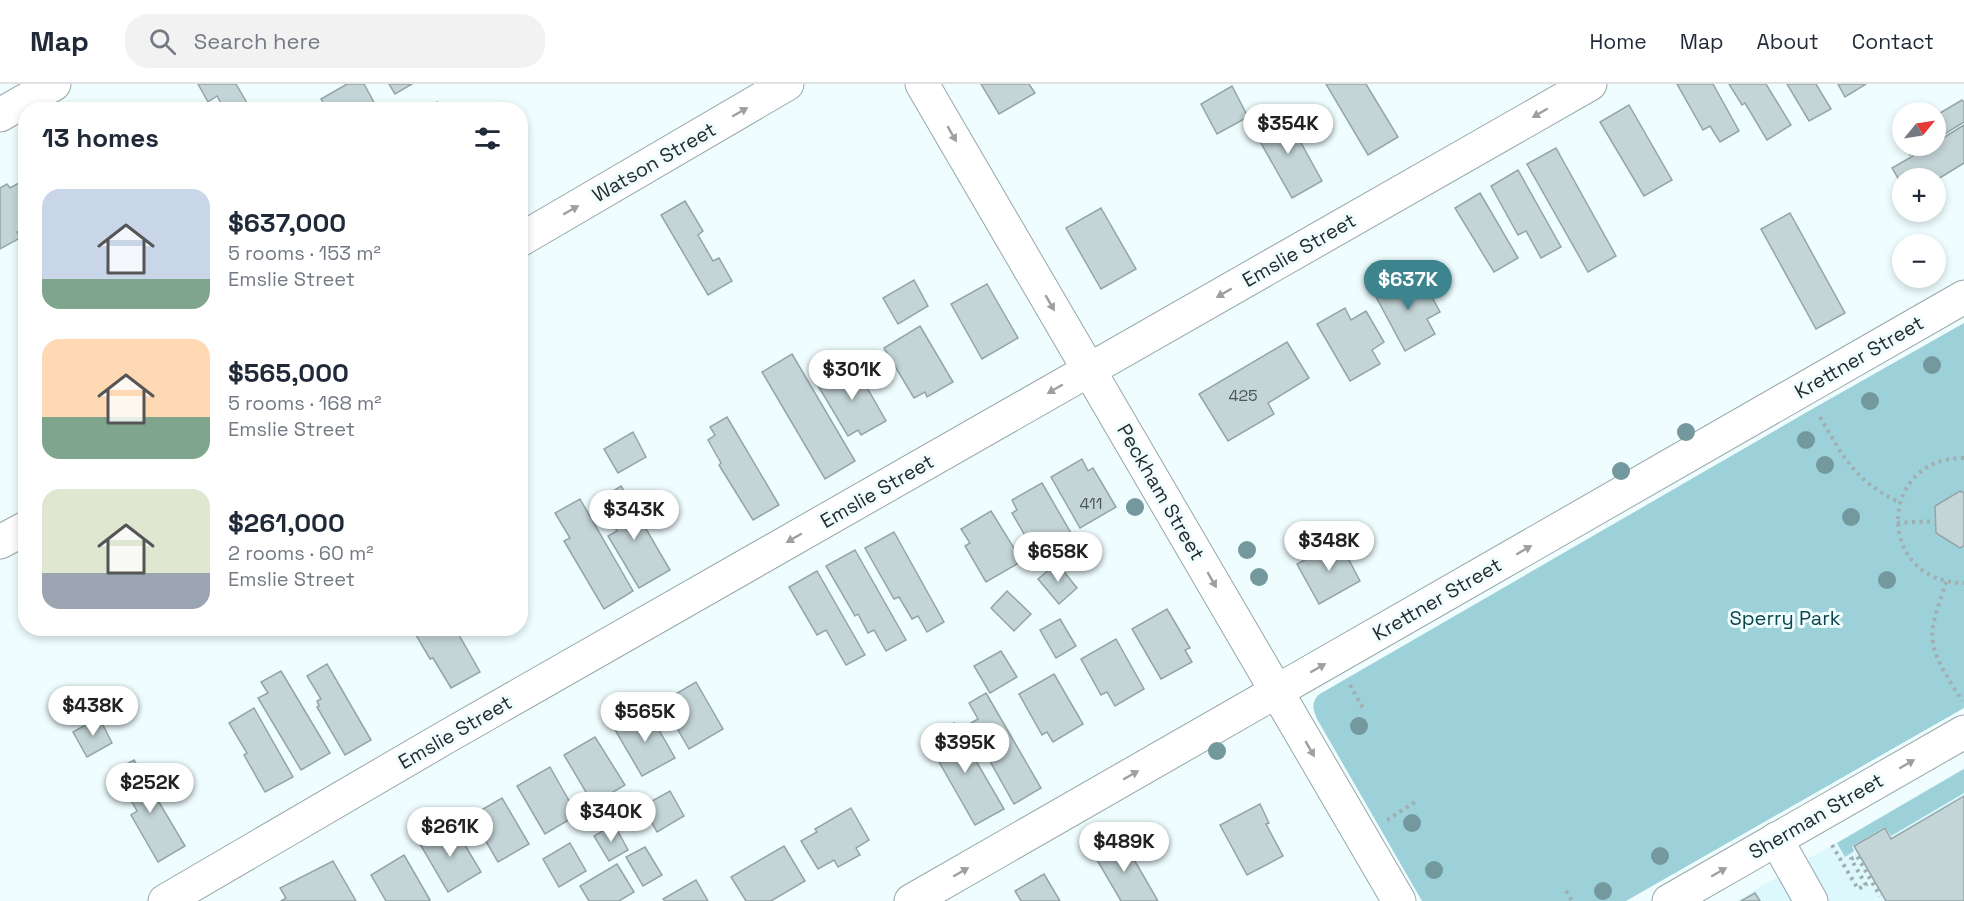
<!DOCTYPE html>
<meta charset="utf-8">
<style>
:root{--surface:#fff;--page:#f2f2f3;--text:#1f2937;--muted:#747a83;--line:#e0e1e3;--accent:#3d848e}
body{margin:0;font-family:"Space Grotesk",sans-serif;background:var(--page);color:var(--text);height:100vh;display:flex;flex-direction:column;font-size:22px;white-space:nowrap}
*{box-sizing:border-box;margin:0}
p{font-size:20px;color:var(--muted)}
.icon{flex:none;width:33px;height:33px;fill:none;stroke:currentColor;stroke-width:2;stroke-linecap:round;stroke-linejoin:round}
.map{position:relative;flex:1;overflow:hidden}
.sheet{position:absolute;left:18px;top:18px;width:510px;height:534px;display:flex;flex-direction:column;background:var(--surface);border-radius:24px;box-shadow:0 3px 9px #0003}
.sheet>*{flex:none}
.needle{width:39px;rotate:60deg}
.controls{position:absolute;left:1892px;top:18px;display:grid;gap:12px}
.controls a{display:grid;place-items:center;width:54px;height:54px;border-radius:50%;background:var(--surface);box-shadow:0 3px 9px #0003;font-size:30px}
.price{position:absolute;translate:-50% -51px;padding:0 14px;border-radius:21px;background:#fff;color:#222;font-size:20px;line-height:39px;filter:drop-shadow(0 2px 3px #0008)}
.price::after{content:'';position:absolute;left:50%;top:36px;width:18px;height:14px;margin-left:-9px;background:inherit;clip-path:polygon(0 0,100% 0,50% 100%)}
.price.on{background:var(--accent);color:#fff}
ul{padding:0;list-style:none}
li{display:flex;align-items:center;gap:18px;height:150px;padding:0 24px}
li span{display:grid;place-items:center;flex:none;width:168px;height:120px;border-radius:18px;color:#555}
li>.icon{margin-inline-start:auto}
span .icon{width:72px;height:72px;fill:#fffc;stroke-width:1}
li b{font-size:26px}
h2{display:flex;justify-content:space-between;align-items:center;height:72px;padding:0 24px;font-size:26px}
header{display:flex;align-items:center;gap:36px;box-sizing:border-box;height:84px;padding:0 30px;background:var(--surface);border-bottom:2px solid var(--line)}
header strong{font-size:28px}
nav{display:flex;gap:33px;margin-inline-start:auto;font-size:21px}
.search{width:420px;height:54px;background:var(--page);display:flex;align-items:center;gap:15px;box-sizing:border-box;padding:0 21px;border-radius:24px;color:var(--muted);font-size:22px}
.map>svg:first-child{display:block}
.built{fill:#ddf8fc}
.green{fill:#9dd1d9}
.building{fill:#c4d5d7;stroke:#95a5a7;stroke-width:1.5}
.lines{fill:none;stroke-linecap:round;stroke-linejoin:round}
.minor-casing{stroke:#97a7a9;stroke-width:35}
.path{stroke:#a2adaf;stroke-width:4;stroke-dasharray:3 4.5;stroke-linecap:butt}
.minor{stroke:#fff;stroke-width:33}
.tree{fill:#73989d}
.oneway{fill:#9da0a0}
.labels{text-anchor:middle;stroke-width:6;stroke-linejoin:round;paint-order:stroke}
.number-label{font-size:16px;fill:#4e5658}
.street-label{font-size:20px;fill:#262c2d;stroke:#effdff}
.park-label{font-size:20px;fill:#0d454c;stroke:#effdff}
</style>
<header>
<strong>Map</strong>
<div class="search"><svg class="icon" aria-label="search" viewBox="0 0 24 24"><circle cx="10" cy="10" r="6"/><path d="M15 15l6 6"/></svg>Search here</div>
<nav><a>Home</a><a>Map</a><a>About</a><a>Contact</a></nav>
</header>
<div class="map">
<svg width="1964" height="817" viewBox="0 0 1964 817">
<rect width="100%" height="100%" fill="#effdff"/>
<path class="built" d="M1964 684V817H1736Z"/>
<g class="green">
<path d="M1964 239V624L1626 817H1422L1317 635C1313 625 1311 620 1318 611L1814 324Z"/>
<path d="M1964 685V709L1891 752 1885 743 1852 762 1854 767 1845 773 1837 759Z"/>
</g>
<g class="building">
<path d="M198 0H236L251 26H225L217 12 208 18Z"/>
<path d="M347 0H364L376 22 369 26H327L321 15Z"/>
<path d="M389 0H412L395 10Z"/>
<path d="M981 0H1029L1035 9 999 30Z"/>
<path d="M1326 0H1366L1398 53 1368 71Z"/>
<path d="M1677 0H1713L1739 47 1720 58 1710 42 1703 46Z"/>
<path d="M1729 0H1766L1791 41 1767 56 1745 19 1742 21Z"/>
<path d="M1787 0H1816L1831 25 1809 37Z"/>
<path d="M1838 0H1866L1845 13Z"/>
<path d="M1232 2 1248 33 1217 50 1201 20Z"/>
<path d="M1962 16 1964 18V38L1935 56V32Z"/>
<path d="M437 18 441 26H425Z"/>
<path d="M1629 21 1672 96 1644 112 1600 38Z"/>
<path d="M1284 28 1322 97 1292 114 1253 45Z"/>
<path d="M1964 41V79L1935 97V94H1902V101L1892 84 1930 62H1935V59Z"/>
<path d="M1904 62H1925L1910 71Z"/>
<path d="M1556 64 1616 172 1588 188 1527 80Z"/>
<path d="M1518 86 1561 163 1541 174 1526 147 1518 151 1491 102Z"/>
<path d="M26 95V143L17 148 20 154 0 165V104L7 100 10 104Z"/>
<path d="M1480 109 1518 174 1494 188 1455 124Z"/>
<path d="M685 117 703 147 698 151 713 177 719 174 732 197 708 211 661 131Z"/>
<path d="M1101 124 1136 185 1101 205 1066 144Z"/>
<path d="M1790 129 1845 229 1816 245 1761 145Z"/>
<path d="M1402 193 1408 205 1423 197 1440 228 1427 235 1435 250 1405 267 1374 209Z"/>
<path d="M914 196 928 222 898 240 883 214Z"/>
<path d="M987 200 1018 254 982 275 951 220Z"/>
<path d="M1345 224 1351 236 1366 227 1384 258 1372 266 1380 280 1350 297 1317 240Z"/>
<path d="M920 242 953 298 927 313 925 308 914 314 884 264Z"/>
<path d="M1287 258 1309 294 1268 319 1274 330 1228 357 1199 310Z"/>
<path d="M792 270 855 377 825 395 762 288Z"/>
<path d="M853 279 886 337 861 351 858 346 848 352 817 300Z"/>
<path d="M727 333 779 421 753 436 719 381 721 379 708 356 715 351 710 343Z"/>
<path d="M633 348 646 373 618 389 604 365Z"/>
<path d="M1082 375 1088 387 1093 384 1116 423 1080 444 1051 393Z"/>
<path d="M1042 399 1071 449 1035 469 1012 429 1017 426 1012 416Z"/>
<path d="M621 402 670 486 639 504 608 452 617 447 603 423 614 416 610 409Z"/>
<path d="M1960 407 1964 409V462L1960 464 1936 449 1935 422Z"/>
<path d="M580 415 633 507 604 525 564 457 570 454 555 429Z"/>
<path d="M991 427 1022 477 986 498 965 462 970 459 961 445Z"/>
<path d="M894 448 944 538 927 548 918 532 912 535 899 513 894 515 865 464Z"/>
<path d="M1339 457 1360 497 1319 520 1297 480Z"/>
<path d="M855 466 906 556 886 567 874 546 868 549 858 530 855 532 826 482Z"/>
<path d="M1057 479 1077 504 1059 520 1038 495Z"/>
<path d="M817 487 865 571 846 581 826 546 817 551 789 503Z"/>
<path d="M1007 507 1031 530 1014 547 991 524Z"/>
<path d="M1167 525 1190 564 1185 566 1192 578 1161 595 1132 545Z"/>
<path d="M1060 535 1076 562 1056 574 1040 546Z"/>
<path d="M416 544H455L480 588 451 604 433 574 430 575 416 551 419 549Z"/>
<path d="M1116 555 1144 605 1115 622 1107 608 1101 611 1081 575Z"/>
<path d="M1001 567 1017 593 990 609 974 582Z"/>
<path d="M327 580 371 656 345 671 317 623 319 622 317 617 321 615 307 592Z"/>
<path d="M281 587 330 669 301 686 258 614 268 609 261 598Z"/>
<path d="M1054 590 1083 640 1053 658 1047 648 1042 651 1019 610Z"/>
<path d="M696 598 723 645 689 665 662 618Z"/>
<path d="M986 609 1041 704 1014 720 987 672 990 671 971 639 978 635 969 619Z"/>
<path d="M254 624 293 693 265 708 244 671 247 669 229 639Z"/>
<path d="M647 625 675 674 642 692 614 644Z"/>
<path d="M99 633 112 659 87 673 73 648Z"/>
<path d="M954 639 1004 725 975 741 926 655Z"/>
<path d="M595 653 625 701 593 720 564 671Z"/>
<path d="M134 676 185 762 158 778 131 731 137 727 124 704 127 702 117 685Z"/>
<path d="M550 683 577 731 545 750 517 702Z"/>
<path d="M670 707 684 732 657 748 643 722Z"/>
<path d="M1964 712V817H1886L1854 762 1885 744 1891 755Z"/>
<path d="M502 714 529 760 498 778 471 732Z"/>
<path d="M1260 720 1269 739 1266 740 1283 772 1247 791 1220 741Z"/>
<path d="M851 724 869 756 856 764 860 771 838 783 834 776 818 785 801 757 817 748 815 745Z"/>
<path d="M614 740 628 766 609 777 594 752Z"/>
<path d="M453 741 481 788 448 808 420 760Z"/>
<path d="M1121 753 1158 817H1121L1093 769Z"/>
<path d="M570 759 586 787 559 803 543 775Z"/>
<path d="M784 762 805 797 771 817H746L731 793Z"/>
<path d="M645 763 662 791 643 802 626 773Z"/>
<path d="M404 771 430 816 428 817H386L371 791Z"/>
<path d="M333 777 356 817H281L286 814 280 804Z"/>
<path d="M617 780 634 808 619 817H589L580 802Z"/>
<path d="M1044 790 1060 817H1021L1015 807Z"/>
<path d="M696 796 708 817H665L663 815Z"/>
<path d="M1755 809 1760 817H1741Z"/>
</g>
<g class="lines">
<defs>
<g id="minor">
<path d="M922 0 1399 817"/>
<path d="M0 31 54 0"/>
<path d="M520 156 787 0"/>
<path d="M0 458 26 444"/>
<path d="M1776 755 1811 817"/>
<path d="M165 817 446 653 1590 0"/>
<path d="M911 817 1964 213"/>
<path d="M1669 817 1964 648"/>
</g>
</defs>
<use href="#minor" class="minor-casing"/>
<g class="path">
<path d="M1820 333C1843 373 1856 398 1899 418"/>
<path d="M1964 374C1877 373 1875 498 1964 499"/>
<path d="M1897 439 1936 437"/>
<path d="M1946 498C1942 512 1935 528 1933 543 1928 569 1950 596 1962 617"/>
<path d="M1350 601 1363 624"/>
<path d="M1387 736 1415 718"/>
<path d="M1832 761 1858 805 1866 801 1851 775 1857 772 1880 812"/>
<path d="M1566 807 1572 817"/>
</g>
<use href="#minor" class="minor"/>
</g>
<g class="tree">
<circle cx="1932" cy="281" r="9"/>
<circle cx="1870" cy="317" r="9"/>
<circle cx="1686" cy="348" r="9"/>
<circle cx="1806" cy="356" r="9"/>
<circle cx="1825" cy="381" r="9"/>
<circle cx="1621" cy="387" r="9"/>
<circle cx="1135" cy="423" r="9"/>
<circle cx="1851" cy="433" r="9"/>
<circle cx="1247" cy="466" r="9"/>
<circle cx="1259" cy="493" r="9"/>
<circle cx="1887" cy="496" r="9"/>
<circle cx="1359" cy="642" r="9"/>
<circle cx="1217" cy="667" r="9"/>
<circle cx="1412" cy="739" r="9"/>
<circle cx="1660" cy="772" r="9"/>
<circle cx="1434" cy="786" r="9"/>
<circle cx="1603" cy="807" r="9"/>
</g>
<defs><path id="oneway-solid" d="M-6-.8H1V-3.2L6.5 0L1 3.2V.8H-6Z" transform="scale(1.5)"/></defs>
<g class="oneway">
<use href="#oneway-solid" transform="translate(740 28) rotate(-30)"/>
<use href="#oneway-solid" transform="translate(1540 29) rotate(150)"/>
<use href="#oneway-solid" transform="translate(952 50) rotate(60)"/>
<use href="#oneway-solid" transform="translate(571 126) rotate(-30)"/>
<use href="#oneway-solid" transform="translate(1224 209) rotate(150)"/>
<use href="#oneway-solid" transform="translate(1050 219) rotate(60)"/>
<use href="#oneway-solid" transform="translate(1055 305) rotate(150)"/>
<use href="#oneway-solid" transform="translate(794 454) rotate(150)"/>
<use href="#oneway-solid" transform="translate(1524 466) rotate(-30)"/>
<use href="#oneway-solid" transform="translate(1212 496) rotate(60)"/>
<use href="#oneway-solid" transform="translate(1318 584) rotate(-30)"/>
<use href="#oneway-solid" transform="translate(1310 665) rotate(60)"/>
<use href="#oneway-solid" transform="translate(1907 680) rotate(-30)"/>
<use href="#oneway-solid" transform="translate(1131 691) rotate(-30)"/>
<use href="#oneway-solid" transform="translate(961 788) rotate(-30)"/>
<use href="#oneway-solid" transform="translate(1719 788) rotate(-30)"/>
</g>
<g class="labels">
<g class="number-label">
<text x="1243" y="317">425</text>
<text x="1091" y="425">411</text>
</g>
<g class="street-label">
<text transform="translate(654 78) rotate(-30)" y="7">Watson Street</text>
<text transform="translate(1299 166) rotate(-30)" y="7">Emslie Street</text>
<text transform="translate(1859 273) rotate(-30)" y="7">Krettner Street</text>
<text transform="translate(877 407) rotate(-30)" y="7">Emslie Street</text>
<text transform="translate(1161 408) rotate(60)" y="7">Peckham Street</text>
<text transform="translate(1437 515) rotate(-30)" y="7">Krettner Street</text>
<text transform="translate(455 648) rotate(-30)" y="7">Emslie Street</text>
<text transform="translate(1816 732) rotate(-30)" y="7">Sherman Street</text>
</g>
<g class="park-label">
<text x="1785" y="541">Sperry Park</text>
</g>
</g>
</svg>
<div class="controls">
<a><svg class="needle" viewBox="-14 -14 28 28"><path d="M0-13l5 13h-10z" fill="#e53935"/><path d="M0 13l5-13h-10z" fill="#747a83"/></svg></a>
<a>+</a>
<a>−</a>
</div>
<b class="price" style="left:1288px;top:71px">$354K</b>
<b class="price on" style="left:1408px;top:227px">$637K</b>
<b class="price" style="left:852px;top:317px">$301K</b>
<b class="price" style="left:634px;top:457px">$343K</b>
<b class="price" style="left:1329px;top:488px">$348K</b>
<b class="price" style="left:1058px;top:499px">$658K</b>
<b class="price" style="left:93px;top:653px">$438K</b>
<b class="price" style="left:645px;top:659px">$565K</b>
<b class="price" style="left:965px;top:690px">$395K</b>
<b class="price" style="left:150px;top:730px">$252K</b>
<b class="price" style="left:611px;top:759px">$340K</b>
<b class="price" style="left:450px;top:774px">$261K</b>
<b class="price" style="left:1124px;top:789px">$489K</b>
<section class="sheet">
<h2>13 homes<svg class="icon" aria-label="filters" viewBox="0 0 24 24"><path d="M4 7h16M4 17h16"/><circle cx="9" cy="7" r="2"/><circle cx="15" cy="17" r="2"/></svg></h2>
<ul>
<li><span style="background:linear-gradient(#c9d6e8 75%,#7fa58c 0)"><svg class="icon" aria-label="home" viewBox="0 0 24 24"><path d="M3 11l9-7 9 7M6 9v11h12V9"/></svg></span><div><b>$637,000</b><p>5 rooms · 153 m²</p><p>Emslie Street</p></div></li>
<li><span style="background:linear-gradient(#ffd9b3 65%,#7fa58c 0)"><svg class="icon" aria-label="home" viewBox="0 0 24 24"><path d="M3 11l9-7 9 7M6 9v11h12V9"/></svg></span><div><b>$565,000</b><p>5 rooms · 168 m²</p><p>Emslie Street</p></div></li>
<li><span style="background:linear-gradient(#dfe7d0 70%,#9aa5b1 0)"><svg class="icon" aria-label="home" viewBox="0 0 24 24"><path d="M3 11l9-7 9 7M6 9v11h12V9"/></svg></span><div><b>$261,000</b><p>2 rooms · 60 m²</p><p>Emslie Street</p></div></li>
</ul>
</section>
</div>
